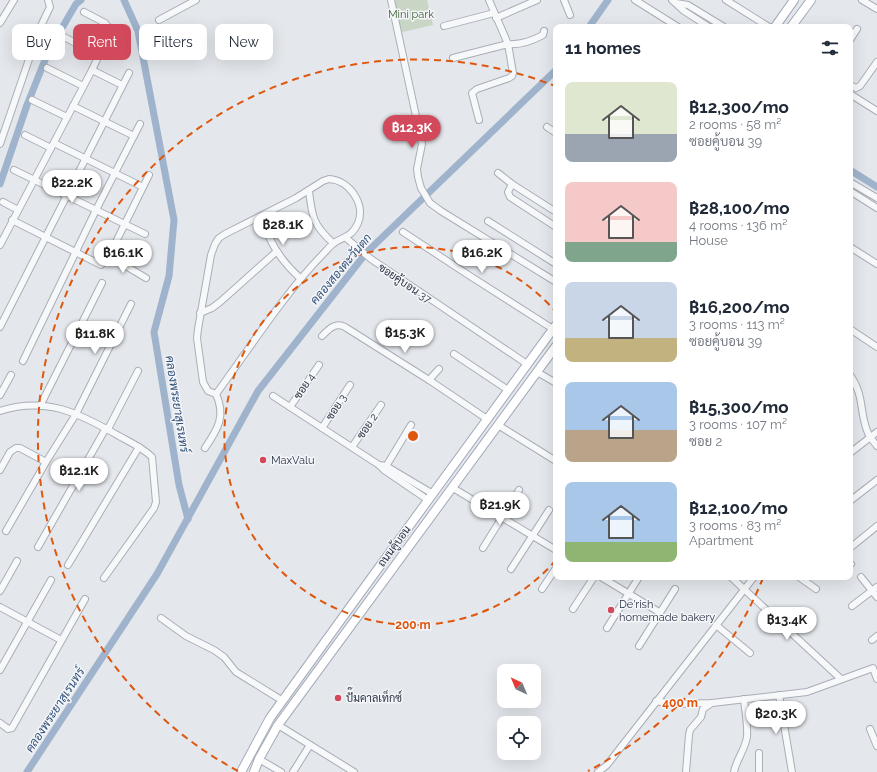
<!DOCTYPE html>
<meta charset="utf-8">
<style>
:root{--surface:#fff;--page:#f6f6f7;--text:#1f2937;--muted:#747a83;--accent:#d1495b}
body{margin:0;font-family:Raleway,Sarabun,sans-serif;background:var(--page);color:var(--text);height:100vh;display:flex;flex-direction:column;font-size:15px;white-space:nowrap}
*{box-sizing:border-box;margin:0}
p{font-size:13px;color:var(--muted)}
.icon{flex:none;width:22px;height:22px;fill:none;stroke:currentColor;stroke-width:2;stroke-linecap:round;stroke-linejoin:round}
.map{position:relative;flex:1;overflow:hidden}
.drawer{position:absolute;left:553px;top:24px;width:300px;height:556px;display:flex;flex-direction:column;background:var(--surface);border-radius:8px;box-shadow:0 4px 16px #0002}
.drawer>*{flex:none}
.hud{position:absolute;left:12px;top:24px;width:380px;height:36px;display:flex;gap:8px}
.needle{width:26px;rotate:316deg}
.fabs{position:absolute;left:497px;top:664px;display:grid;gap:8px}
.fabs a{display:grid;place-items:center;width:44px;height:44px;border-radius:8px;background:var(--surface);box-shadow:0 4px 16px #0002;font-size:20px}
.price{position:absolute;translate:-50% -34px;padding:0 9px;border-radius:14px;background:#fff;color:#222;font-size:13px;line-height:26px;filter:drop-shadow(0 1px 2px #0008)}
.price::after{content:'';position:absolute;left:50%;top:24px;width:12px;height:9px;margin-left:-6px;background:inherit;clip-path:polygon(0 0,100% 0,50% 100%)}
.price.current{background:var(--accent);color:#fff}
ul{padding:0;list-style:none}
li{display:flex;align-items:center;gap:12px;height:100px;padding:0 12px}
li span{display:grid;place-items:center;flex:none;width:112px;height:80px;border-radius:8px;color:#555}
li>.icon{margin-inline-start:auto}
span .icon{width:48px;height:48px;fill:#fffc;stroke-width:1}
li b{font-size:17px}
h2{display:flex;justify-content:space-between;align-items:center;height:48px;padding:0 12px;font-size:17px}
.pill{padding:0 14px;border-radius:8px;background:var(--surface);box-shadow:0 4px 16px #0002;font-size:14px;line-height:36px}
.pill.current{background:var(--accent);color:#fff}
.map>svg:first-child{display:block}
.green{fill:#c9d6c5}
.lines{fill:none;stroke-linecap:round;stroke-linejoin:round}
.canal{stroke:#9fb4cc;stroke-width:7}
.minor-casing{stroke:#a9aeb7;stroke-width:8}
.major-casing{stroke:#a3abb8;stroke-width:10}
.minor{stroke:#f7f8fa;stroke-width:6}
.major{stroke:#fff;stroke-width:8}
.ring{fill:none;stroke:#df570f;stroke-width:2;stroke-dasharray:7 5}
.poi-dot{fill:#d1495b;stroke:#f4f6f9;stroke-width:1.5}
.labels{text-anchor:middle;stroke-width:3;stroke-linejoin:round;paint-order:stroke}
.park-label{font-size:11px;fill:#3f6138;stroke:#f4f6f9}
.street-label{font-size:11px;fill:#2b3445;stroke:#f4f6f9}
.poi-label{font-size:11px;fill:#2b3445;stroke:#f4f6f9;text-anchor:start}
.water-label{font-size:12px;font-style:italic;fill:#34527a;stroke:#f4f6f9}
.centre{fill:#df570f;stroke:#f4f6f9;stroke-width:2}
.ring-label{font-size:12px;text-anchor:middle;font-weight:bold;fill:#df570f;stroke:#f4f6f9;stroke-width:3;stroke-linejoin:round;paint-order:stroke}
</style>
<div class="map">
<svg width="877" height="772" viewBox="0 0 877 772">
<rect width="100%" height="100%" fill="#e4e7ec"/>
<path class="green" d="M392 0H427L433 25 399 33Z"/>
<g class="lines">
<g class="canal">
<path d="M124 0 138 31 174 220 169 276 154 332 179 485 188 519"/>
<path d="M589 27 608 0"/>
<path d="M850 170 877 187"/>
<path d="M0 184 27 105 49 50 76 4 81 0"/>
<path d="M27 772 157 574 258 391 366 253 556 70"/>
</g>
<defs>
<g id="minor">
<path d="M391 0 422 144 417 169 418 177 421 188 430 203 441 211 556 282"/>
<path d="M489 0 508 44C521 45 532 41 543 35L544 31"/>
<path d="M564 0 570 15"/>
<path d="M635 0 678 27"/>
<path d="M672 0 684 11 709 27"/>
<path d="M726 0 769 27"/>
<path d="M862 0 877 9"/>
<path d="M676 3 688 5 724 27"/>
<path d="M496 18 537 0"/>
<path d="M159 20 196 0"/>
<path d="M0 23 14 0"/>
<path d="M444 26 494 13"/>
<path d="M64 37 99 55"/>
<path d="M850 40 857 29"/>
<path d="M453 58 508 44 513 73 512 76 509 78 477 89 472 93 479 120"/>
<path d="M47 68 83 86"/>
<path d="M92 70 122 85"/>
<path d="M850 85 856 88 860 86 877 62"/>
<path d="M850 94 877 111"/>
<path d="M32 100 67 117"/>
<path d="M73 106 134 136"/>
<path d="M547 127 556 133"/>
<path d="M25 135 51 148"/>
<path d="M54 143 143 187"/>
<path d="M0 144 39 30 50 7 48 0"/>
<path d="M14 170 96 210 140 124"/>
<path d="M498 173 512 184 556 212"/>
<path d="M329 179C349 180 366 204 358 223 351 239 342 236 333 244 330 246 327 250 324 253 286 292 256 339 224 383L216 394 208 391 203 382 197 338 198 329 211 255 215 244 219 238 225 234 296 198 323 181Z"/>
<path d="M850 182 877 198"/>
<path d="M512 184 508 192 510 197 556 227"/>
<path d="M309 191C312 217 313 225 333 243"/>
<path d="M850 191 877 208"/>
<path d="M3 202 18 210"/>
<path d="M262 216C268 242 281 261 300 278"/>
<path d="M12 220 101 265 109 256 149 175"/>
<path d="M488 221 556 264"/>
<path d="M403 232 470 276 553 329"/>
<path d="M346 238 371 259 527 364"/>
<path d="M0 245 92 70 110 32V29L105 23 84 12"/>
<path d="M850 247 877 264"/>
<path d="M109 256 146 278"/>
<path d="M200 313 212 308 220 302 276 252"/>
<path d="M0 327 129 73"/>
<path d="M850 329 877 347"/>
<path d="M322 336C329 329 335 322 345 327L429 380 487 419"/>
<path d="M454 354 508 390"/>
<path d="M23 361 96 210 145 234"/>
<path d="M537 372 556 383"/>
<path d="M850 375C865 396 859 413 868 433 870 438 874 442 877 446"/>
<path d="M429 380 439 369"/>
<path d="M0 395 11 375"/>
<path d="M273 396 379 465 384 470 428 500"/>
<path d="M40 406 102 283"/>
<path d="M290 407 319 365"/>
<path d="M0 411C46 396 79 413 119 436 130 442 143 448 152 457L156 502 154 508 104 578"/>
<path d="M498 425 556 461"/>
<path d="M322 428 350 385"/>
<path d="M108 429 138 371"/>
<path d="M352 447 381 405"/>
<path d="M205 448C218 429 226 416 216 394"/>
<path d="M850 453 877 432"/>
<path d="M379 465 386 466 433 494"/>
<path d="M385 468 411 425"/>
<path d="M0 470 10 452 16 448H20L46 462"/>
<path d="M453 488 556 550"/>
<path d="M850 501 877 480"/>
<path d="M6 531 46 462 76 414 131 304"/>
<path d="M38 547 106 428"/>
<path d="M483 548 519 490"/>
<path d="M850 548 877 526"/>
<path d="M850 563 851 564"/>
<path d="M68 565 139 447"/>
<path d="M511 569 549 510"/>
<path d="M601 577 659 612"/>
<path d="M731 577 841 679"/>
<path d="M799 577 816 589"/>
<path d="M861 577 877 597"/>
<path d="M542 589 556 568"/>
<path d="M0 591 17 561"/>
<path d="M852 606 877 587"/>
<path d="M0 607 61 640"/>
<path d="M573 609 594 577"/>
<path d="M161 618 186 636 214 650 224 657 236 672 283 701"/>
<path d="M716 625 750 653"/>
<path d="M607 628 639 577"/>
<path d="M872 640 877 636"/>
<path d="M639 646 675 589"/>
<path d="M0 670 51 580"/>
<path d="M779 695 792 772"/>
<path d="M656 701 673 704 712 703 807 692 873 668 877 679"/>
<path d="M0 723 8 729 12 728 85 599"/>
<path d="M278 725 354 772"/>
<path d="M870 729 877 746"/>
<path d="M759 753V772"/>
<path d="M259 759 281 772"/>
<path d="M293 772 310 745"/>
<path d="M598 772 607 765 614 756 754 577"/>
<path d="M686 772 689 735 690 730 701 717 703 709 712 703"/>
<path d="M734 772C736 760 745 750 747 737 748 725 745 711 744 699"/>
</g>
<g id="major">
<path d="M775 27 794 0"/>
<path d="M791 27 811 0"/>
<path d="M241 772 270 718 353 603 556 325"/>
<path d="M254 772 259 759 278 725 556 346"/>
</g>
</defs>
<use href="#minor" class="minor-casing"/>
<use href="#major" class="major-casing"/>
<use href="#minor" class="minor"/>
<use href="#major" class="major"/>
</g>
<g class="ring">
<path d="M556 560A189 189 0 1 1 556 312"/>
<path d="M763 578A378 378 0 0 1 588 771M238 771A378 378 0 0 1 555 86"/>
</g>
<g class="poi-dot">
<circle cx="263" cy="460" r="4"/>
<circle cx="611" cy="610" r="4"/>
<circle cx="338" cy="698" r="4"/>
</g>
<g class="labels">
<g class="park-label">
<text x="411" y="18">Mini park</text>
</g>
<g class="street-label">
<text transform="translate(405 283) rotate(34)" y="4">ซอยคู้บอน 37</text>
<text transform="translate(304 386) rotate(-56)" y="4">ซอย 4</text>
<text transform="translate(336 407) rotate(-57)" y="4">ซอย 3</text>
<text transform="translate(367 426) rotate(-56)" y="4">ซอย 2</text>
<text transform="translate(394 546) rotate(-54)" y="4">ถนนคู้บอน</text>
</g>
<g class="poi-label">
<text x="271" y="464">MaxValu</text>
<text x="619" y="608">De'rish<tspan x="619" dy="13">homemade bakery</tspan></text>
<text x="346" y="702">ปั๊มคาลเท็กซ์</text>
</g>
<g class="water-label">
<text transform="translate(341 269) rotate(-50)" y="4">คลองสองตะวันตก</text>
<text transform="translate(177 404) rotate(81)" y="4">คลองพระยาสุเรนทร์</text>
<text transform="translate(55 710) rotate(-57)" y="4">คลองพระยาสุเรนทร์</text>
</g>
</g>
<circle cx="413" cy="436" r="6" class="centre"/>
<g class="ring-label">
<text x="413" y="629">200 m</text>
<text x="680" y="707">400 m</text>
</g>
</svg>
<div class="fabs">
<a><svg class="needle" viewBox="-14 -14 28 28"><path d="M0-13l5 13h-10z" fill="#e53935"/><path d="M0 13l5-13h-10z" fill="#747a83"/></svg></a>
<a><svg class="icon" aria-label="locate" viewBox="0 0 24 24"><circle cx="12" cy="12" r="6"/><path d="M12 2v4M12 18v4M2 12h4M18 12h4"/></svg></a>
</div>
<b class="price current" style="left:412px;top:149px">฿12.3K</b>
<b class="price" style="left:72px;top:204px">฿22.2K</b>
<b class="price" style="left:283px;top:246px">฿28.1K</b>
<b class="price" style="left:123px;top:274px">฿16.1K</b>
<b class="price" style="left:482px;top:274px">฿16.2K</b>
<b class="price" style="left:405px;top:354px">฿15.3K</b>
<b class="price" style="left:95px;top:355px">฿11.8K</b>
<b class="price" style="left:79px;top:492px">฿12.1K</b>
<b class="price" style="left:500px;top:526px">฿21.9K</b>
<b class="price" style="left:787px;top:641px">฿13.4K</b>
<b class="price" style="left:776px;top:735px">฿20.3K</b>
<div class="hud">
<a class="pill">Buy</a>
<a class="pill current">Rent</a>
<a class="pill">Filters</a>
<a class="pill">New</a>
</div>
<section class="drawer">
<h2>11 homes<svg class="icon" aria-label="filters" viewBox="0 0 24 24"><path d="M4 7h16M4 17h16"/><circle cx="9" cy="7" r="2"/><circle cx="15" cy="17" r="2"/></svg></h2>
<ul>
<li><span style="background:linear-gradient(#dfe7d0 65%,#9aa5b1 0)"><svg class="icon" aria-label="home" viewBox="0 0 24 24"><path d="M3 11l9-7 9 7M6 9v11h12V9"/></svg></span><div><b>฿12,300/mo</b><p>2 rooms · 58 m²</p><p>ซอยคู้บอน 39</p></div></li>
<li><span style="background:linear-gradient(#f6c9c9 75%,#7fa58c 0)"><svg class="icon" aria-label="home" viewBox="0 0 24 24"><path d="M3 11l9-7 9 7M6 9v11h12V9"/></svg></span><div><b>฿28,100/mo</b><p>4 rooms · 136 m²</p><p>House</p></div></li>
<li><span style="background:linear-gradient(#c9d6e8 70%,#c2b280 0)"><svg class="icon" aria-label="home" viewBox="0 0 24 24"><path d="M3 11l9-7 9 7M6 9v11h12V9"/></svg></span><div><b>฿16,200/mo</b><p>3 rooms · 113 m²</p><p>ซอยคู้บอน 39</p></div></li>
<li><span style="background:linear-gradient(#a9c7e8 60%,#b9a48a 0)"><svg class="icon" aria-label="home" viewBox="0 0 24 24"><path d="M3 11l9-7 9 7M6 9v11h12V9"/></svg></span><div><b>฿15,300/mo</b><p>3 rooms · 107 m²</p><p>ซอย 2</p></div></li>
<li><span style="background:linear-gradient(#a9c7e8 75%,#8fb573 0)"><svg class="icon" aria-label="home" viewBox="0 0 24 24"><path d="M3 11l9-7 9 7M6 9v11h12V9"/></svg></span><div><b>฿12,100/mo</b><p>3 rooms · 83 m²</p><p>Apartment</p></div></li>
</ul>
</section>
</div>
